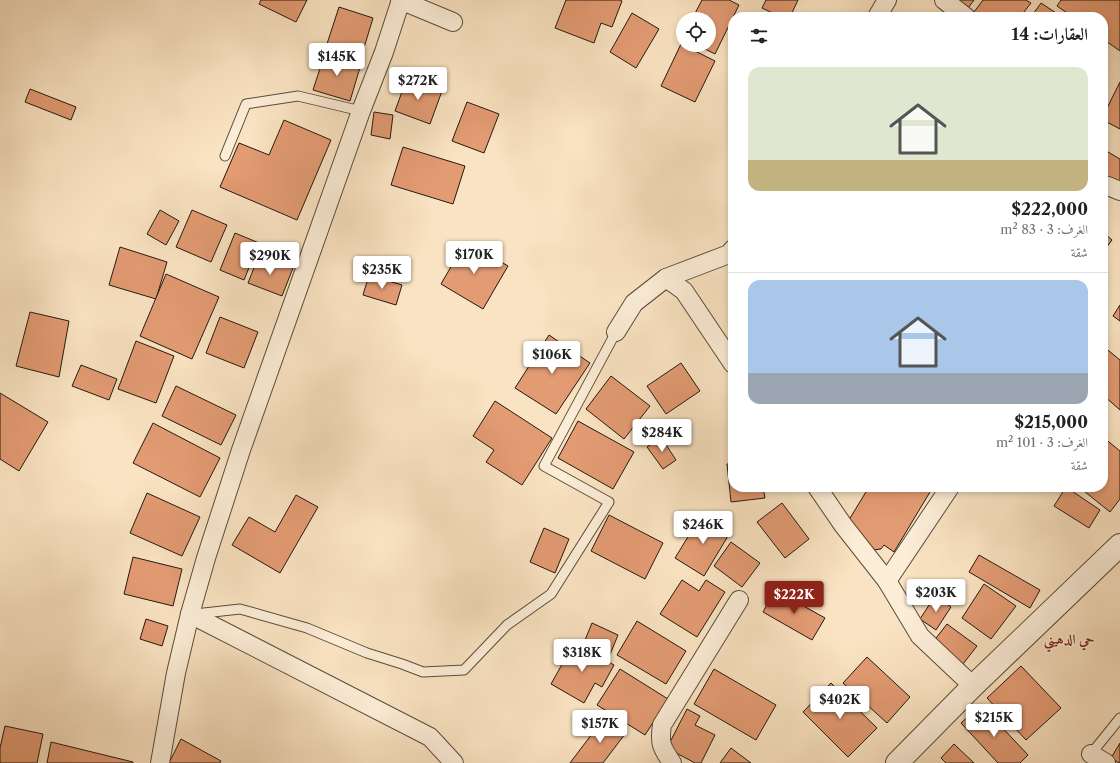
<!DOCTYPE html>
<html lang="ar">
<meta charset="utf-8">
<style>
:root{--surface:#fff;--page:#f2f2f2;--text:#202124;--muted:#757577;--line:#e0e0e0;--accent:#8f2418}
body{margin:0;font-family:"Libre Caslon Text",Amiri,serif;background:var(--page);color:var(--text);direction:rtl;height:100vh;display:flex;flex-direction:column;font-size:15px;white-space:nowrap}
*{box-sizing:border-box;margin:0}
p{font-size:13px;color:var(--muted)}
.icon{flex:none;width:22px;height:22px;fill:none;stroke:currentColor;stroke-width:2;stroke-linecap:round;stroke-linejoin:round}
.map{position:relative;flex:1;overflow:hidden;direction:ltr}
.sheet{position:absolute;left:728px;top:12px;width:380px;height:480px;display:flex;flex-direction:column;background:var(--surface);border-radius:16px;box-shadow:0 2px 6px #0003;direction:rtl}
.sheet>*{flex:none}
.fabs{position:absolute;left:676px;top:12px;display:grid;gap:8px}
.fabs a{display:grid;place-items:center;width:40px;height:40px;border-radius:50%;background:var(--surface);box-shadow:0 2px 6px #0003;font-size:20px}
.price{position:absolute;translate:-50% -34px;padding:0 9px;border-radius:4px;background:#fff;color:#222;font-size:13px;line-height:26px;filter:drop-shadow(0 1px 2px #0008)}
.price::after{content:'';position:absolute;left:50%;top:24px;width:12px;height:9px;margin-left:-6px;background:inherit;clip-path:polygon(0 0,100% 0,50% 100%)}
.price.active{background:var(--accent);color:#fff}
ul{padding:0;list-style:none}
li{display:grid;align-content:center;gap:8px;height:212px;padding:0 20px}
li+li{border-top:1px solid var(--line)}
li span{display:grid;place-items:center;height:124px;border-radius:12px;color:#555}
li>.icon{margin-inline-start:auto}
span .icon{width:72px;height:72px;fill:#fffc;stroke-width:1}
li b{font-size:17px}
h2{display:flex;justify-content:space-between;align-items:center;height:48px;padding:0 20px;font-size:17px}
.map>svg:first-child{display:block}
.building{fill:#e39b73;stroke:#231910}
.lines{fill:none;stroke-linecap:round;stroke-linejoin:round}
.service-casing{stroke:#594c3c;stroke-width:11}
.minor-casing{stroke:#594c3c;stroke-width:20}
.tertiary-casing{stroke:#594c3c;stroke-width:24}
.service{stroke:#fcedd7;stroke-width:9}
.minor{stroke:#fcedd7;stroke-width:18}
.tertiary{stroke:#fcedd7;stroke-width:22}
.labels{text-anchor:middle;stroke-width:3.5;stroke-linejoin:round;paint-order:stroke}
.neighbourhood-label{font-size:14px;font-weight:bold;fill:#7a1f14;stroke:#fcedd7}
</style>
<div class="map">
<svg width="1120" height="763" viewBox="0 0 1120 763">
<rect width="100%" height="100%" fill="#fae3c2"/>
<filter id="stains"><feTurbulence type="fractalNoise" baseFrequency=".005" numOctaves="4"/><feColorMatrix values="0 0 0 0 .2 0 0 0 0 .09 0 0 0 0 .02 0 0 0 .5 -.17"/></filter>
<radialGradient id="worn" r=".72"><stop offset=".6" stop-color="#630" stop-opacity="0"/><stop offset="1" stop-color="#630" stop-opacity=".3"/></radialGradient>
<g class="building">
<path d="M261 0H307L296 22 259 4Z"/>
<path d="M566 0H620L622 1 612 27 601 23 594 43 555 28Z"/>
<path d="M702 0H729L739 5 715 54 697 45H709V19H692Z"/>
<path d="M766 0H798L790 17H781L762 8Z"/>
<path d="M958 0H974L968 8Z"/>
<path d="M983 0H1026L1031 3 1020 17H985L981 15 974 12Z"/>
<path d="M1061 0H1120V51L1103 39V17H1073L1057 6Z"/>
<path d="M1041 3 1062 17H1031Z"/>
<path d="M339 7 373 18 360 61 325 50Z"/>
<path d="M632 13 659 29 636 68 610 52Z"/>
<path d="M681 44 715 61 695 102 661 86Z"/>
<path d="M325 53 361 64 350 101 313 90Z"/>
<path d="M407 78 442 91 430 124 395 111Z"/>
<path d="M1120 82V129L1103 120V116Z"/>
<path d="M30 89 76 107 71 120 25 102Z"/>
<path d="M467 102 499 114 484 153 452 141Z"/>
<path d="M374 112 393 115 390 139 371 135Z"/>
<path d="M284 120 331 140 297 220 220 187 239 143 269 155Z"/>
<path d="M403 147 465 166 453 204 391 185Z"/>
<path d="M1103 149 1120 159V185L1103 174Z"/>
<path d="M160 210 179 221 166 245 147 234Z"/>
<path d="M192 210 227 225 211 262 176 247Z"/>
<path d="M1103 232 1112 240 1103 252Z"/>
<path d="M235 233 259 243 244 280 220 270Z"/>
<path d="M466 241 508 266 483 309 441 284Z"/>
<path d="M120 247 167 262 156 299 109 285Z"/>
<path d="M259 255 293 268 282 296 248 283Z"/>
<path d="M166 274 219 297 192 359 140 336Z"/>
<path d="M369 275 402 285 396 305 363 295Z"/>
<path d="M1120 305V321L1113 316Z"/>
<path d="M30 312 69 321 59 377 16 366Z"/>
<path d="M220 317 258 332 244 368 206 353Z"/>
<path d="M549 335 590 363 556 414 515 388Z"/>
<path d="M136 341 174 356 156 403 118 389Z"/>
<path d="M1103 346 1120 360V410L1103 395Z"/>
<path d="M681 363 700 391 666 414 647 386Z"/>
<path d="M81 365 117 379 109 400 72 386Z"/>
<path d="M611 376 650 406 624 439 586 409Z"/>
<path d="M176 386 236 415 221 445 162 416Z"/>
<path d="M0 393 48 422 19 471 0 459Z"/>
<path d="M495 401 552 438 522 485 486 462 494 450 473 436Z"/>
<path d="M578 421 634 452 613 489 558 458Z"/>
<path d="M153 423 220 458 200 497 133 463Z"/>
<path d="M661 437 676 460 663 469 647 447Z"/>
<path d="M1104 438 1120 451V499L1110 512 1079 487H1103V440Z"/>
<path d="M733 463V487H763L765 498 731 502 727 464Z"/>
<path d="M869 487H933L894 552 884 545 881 549 873 550 847 523Z"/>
<path d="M1066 487 1100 510 1089 528 1054 506Z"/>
<path d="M147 493 200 517 182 556 130 533Z"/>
<path d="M296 495 318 507 280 573 232 545 249 517 275 532Z"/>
<path d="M782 503 809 539 785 558 757 522Z"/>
<path d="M702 514 731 531 704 576 675 558Z"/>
<path d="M609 515 663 543 645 579 591 551Z"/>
<path d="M544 528 569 539 555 573 530 562Z"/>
<path d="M731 542 760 563 742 587 714 566Z"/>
<path d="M979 555 1040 590 1030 608 969 572Z"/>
<path d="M133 557 182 569 173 606 124 594Z"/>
<path d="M682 580 699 591 706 580 725 592 697 637 660 614Z"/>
<path d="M984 584 1016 606 991 639 962 618Z"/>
<path d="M775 590 825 618 812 640 763 612Z"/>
<path d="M935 596 951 607 936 630 920 619Z"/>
<path d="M146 619 168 626 162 646 140 639Z"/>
<path d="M637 621 686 651 666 684 617 655Z"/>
<path d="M592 623 618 635 609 657 583 645Z"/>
<path d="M947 624 977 646 963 664 933 642Z"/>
<path d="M574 643 614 665 602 687 595 683 584 703 551 684Z"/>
<path d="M867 657 910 697 887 723 843 683Z"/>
<path d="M1021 666 1061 708 1026 740 987 698Z"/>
<path d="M620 669 668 699 645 735 597 705Z"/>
<path d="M714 669 776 705 756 740 694 704Z"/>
<path d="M831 683 877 728 848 757 803 712Z"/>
<path d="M981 705 1028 755 1020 763H998L961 723Z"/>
<path d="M687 709 700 716 695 725 715 735 701 763H695L667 748Z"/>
<path d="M604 718 625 734 603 763H570Z"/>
<path d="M5 726 43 734 37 763H0V748Z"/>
<path d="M181 739 221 761 220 763H169Z"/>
<path d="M51 742 133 762V763H47Z"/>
<path d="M1120 743V763H1119L1111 758Z"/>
<path d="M954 744 974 763H946L941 758Z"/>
<path d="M731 748 751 763H720Z"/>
</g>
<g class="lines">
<defs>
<g id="service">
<path d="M225 156 246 104 298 96 361 111"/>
<path d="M195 614 240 609 307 628 367 653 402 664 423 672 464 670 507 625 551 594 609 502 544 466 616 332"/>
<path d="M1091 754 1120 718"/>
</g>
<g id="minor">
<path d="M400 0 453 22"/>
<path d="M944 0 966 17"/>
<path d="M877 17 887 0"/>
<path d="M1103 185 1108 186 1120 191"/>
<path d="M666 278 684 291 733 364"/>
<path d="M616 332 634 303 666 278 729 254 733 249"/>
<path d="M817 487 843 525 887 581 920 636 973 686"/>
<path d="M887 581 950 487"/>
<path d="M190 614 430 737 454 763"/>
<path d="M1091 754 1106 763"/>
<path d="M160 763 176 673 190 614 206 558 241 450 361 111 384 52 401 0"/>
<path d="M672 763C662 748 659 744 662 725L739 600"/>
</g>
<path id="tertiary" d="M897 763 973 686 1120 545"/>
</defs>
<use href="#service" class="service-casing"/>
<use href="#minor" class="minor-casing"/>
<use href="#tertiary" class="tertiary-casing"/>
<use href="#service" class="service"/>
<use href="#minor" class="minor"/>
<use href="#tertiary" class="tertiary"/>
</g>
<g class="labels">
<g class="neighbourhood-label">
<text x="1069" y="644">حي الدهيني</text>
</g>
</g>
<rect width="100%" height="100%" filter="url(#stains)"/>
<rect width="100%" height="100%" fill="url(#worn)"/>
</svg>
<div class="fabs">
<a><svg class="icon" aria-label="locate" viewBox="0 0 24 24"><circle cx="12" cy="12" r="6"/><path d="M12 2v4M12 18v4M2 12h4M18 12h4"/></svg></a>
</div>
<b class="price" style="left:337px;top:77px">$145K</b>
<b class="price" style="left:418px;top:101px">$272K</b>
<b class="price" style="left:474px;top:275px">$170K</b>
<b class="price" style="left:270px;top:276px">$290K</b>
<b class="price" style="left:382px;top:290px">$235K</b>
<b class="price" style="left:552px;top:375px">$106K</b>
<b class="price" style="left:662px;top:453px">$284K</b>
<b class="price" style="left:703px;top:545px">$246K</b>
<b class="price" style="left:936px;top:613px">$203K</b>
<b class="price active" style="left:794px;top:615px">$222K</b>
<b class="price" style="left:582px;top:673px">$318K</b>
<b class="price" style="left:840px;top:720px">$402K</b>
<b class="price" style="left:994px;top:738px">$215K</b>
<b class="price" style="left:600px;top:744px">$157K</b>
<section class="sheet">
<h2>العقارات: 14<svg class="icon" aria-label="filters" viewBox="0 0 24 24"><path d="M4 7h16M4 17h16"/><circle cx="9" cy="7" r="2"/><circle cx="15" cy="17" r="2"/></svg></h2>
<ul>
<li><span style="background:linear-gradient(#dfe7d0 75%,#c2b280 0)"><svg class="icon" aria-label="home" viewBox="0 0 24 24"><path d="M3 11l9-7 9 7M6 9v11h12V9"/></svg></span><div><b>$222,000</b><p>الغرف: 3 · 83 m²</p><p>شقة</p></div></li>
<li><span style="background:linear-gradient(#a9c7e8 75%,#9aa5b1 0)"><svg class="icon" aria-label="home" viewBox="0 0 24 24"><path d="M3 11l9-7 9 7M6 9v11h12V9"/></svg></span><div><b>$215,000</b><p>الغرف: 3 · 101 m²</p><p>شقة</p></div></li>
</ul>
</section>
</div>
